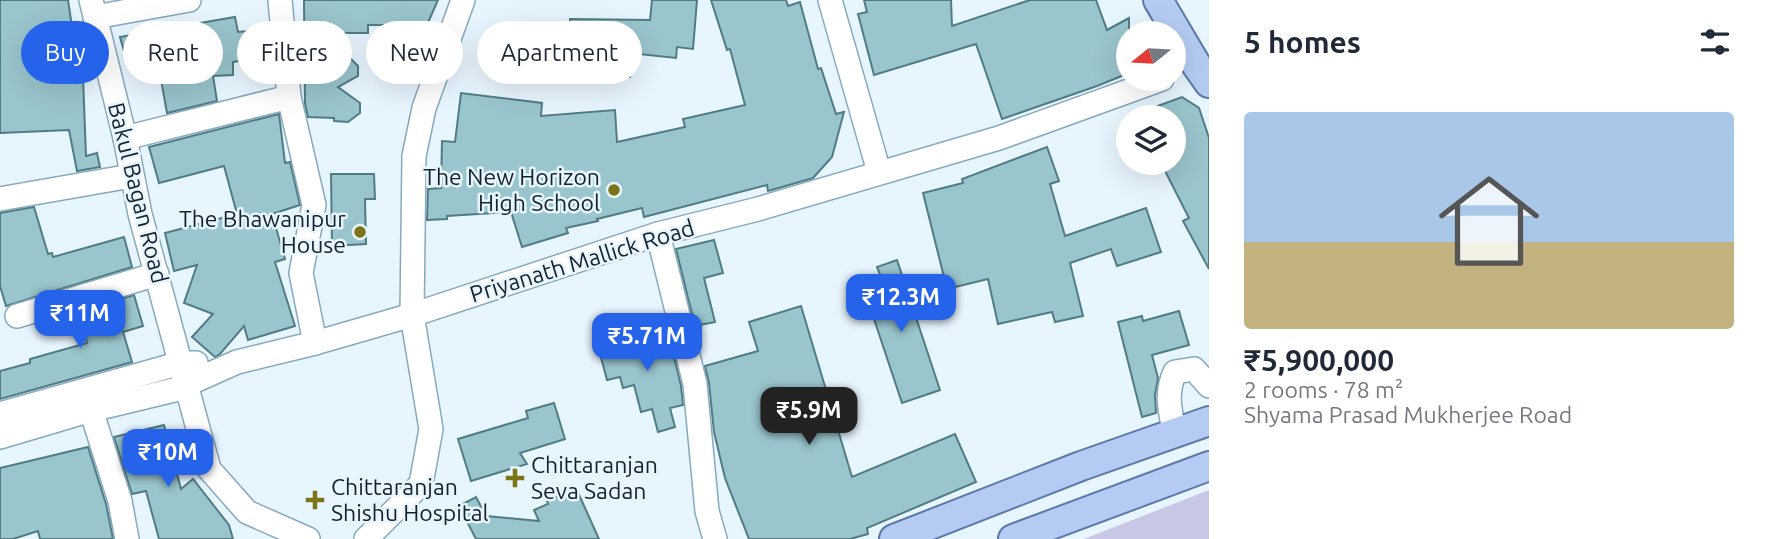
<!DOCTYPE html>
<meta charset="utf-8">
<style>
:root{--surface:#fff;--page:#f6f6f7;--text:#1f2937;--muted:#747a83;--accent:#2563eb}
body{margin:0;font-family:Ubuntu,sans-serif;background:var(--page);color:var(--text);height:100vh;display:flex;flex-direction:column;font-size:26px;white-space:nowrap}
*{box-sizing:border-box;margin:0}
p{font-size:23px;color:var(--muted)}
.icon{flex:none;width:38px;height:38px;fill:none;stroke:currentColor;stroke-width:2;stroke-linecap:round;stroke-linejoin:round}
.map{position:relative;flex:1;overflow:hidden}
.details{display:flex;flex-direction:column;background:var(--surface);width:560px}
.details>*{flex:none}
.banner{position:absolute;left:21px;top:21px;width:665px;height:63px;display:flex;gap:14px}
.needle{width:46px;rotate:252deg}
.tools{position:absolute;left:1116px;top:21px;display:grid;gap:14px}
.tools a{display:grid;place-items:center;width:70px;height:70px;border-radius:50%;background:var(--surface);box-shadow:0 7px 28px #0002;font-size:35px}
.price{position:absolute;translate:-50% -60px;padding:0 16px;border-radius:14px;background:var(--accent);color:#fff;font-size:23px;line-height:46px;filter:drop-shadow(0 2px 4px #0008)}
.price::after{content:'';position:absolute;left:50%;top:42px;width:21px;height:16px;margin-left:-10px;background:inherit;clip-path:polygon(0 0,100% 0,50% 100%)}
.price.on{background:#222;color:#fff}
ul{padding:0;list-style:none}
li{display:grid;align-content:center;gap:14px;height:371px;padding:0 35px}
li span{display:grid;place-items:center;height:217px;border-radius:7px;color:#555}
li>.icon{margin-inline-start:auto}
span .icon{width:126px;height:126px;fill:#fffc;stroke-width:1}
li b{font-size:30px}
h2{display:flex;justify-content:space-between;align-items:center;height:84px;padding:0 35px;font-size:30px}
.pill{padding:0 24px;border-radius:32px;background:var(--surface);box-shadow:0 7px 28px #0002;font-size:24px;line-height:63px}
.pill.on{background:var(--accent);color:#fff}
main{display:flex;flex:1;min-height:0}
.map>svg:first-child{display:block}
.green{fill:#c8c7e6}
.building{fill:#99c5cd;stroke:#517c83;stroke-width:2}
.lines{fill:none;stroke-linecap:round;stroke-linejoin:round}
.minor-casing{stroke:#87a9be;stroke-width:26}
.major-casing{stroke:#5c79a7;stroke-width:32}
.minor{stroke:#fff;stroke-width:23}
.major{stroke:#b5cbf3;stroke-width:28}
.poi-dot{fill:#7c7518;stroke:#e7f5fe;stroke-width:2.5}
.labels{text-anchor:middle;stroke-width:5;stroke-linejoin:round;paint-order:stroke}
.poi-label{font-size:23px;fill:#15222a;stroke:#e7f5fe;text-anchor:end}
.street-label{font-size:23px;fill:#15222a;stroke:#e7f5fe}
</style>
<main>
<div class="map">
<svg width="1209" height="539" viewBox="0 0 1209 539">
<rect width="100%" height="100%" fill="#e7f5fe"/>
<path class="green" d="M1209 490V539H1084Z"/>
<g class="building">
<path d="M0 0H68L74 40 80 39 85 77H83L86 156 97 153 100 167 77 171 69 130 0 133Z"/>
<path d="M304 0H438L427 25H368V33H325L358 66V76L338 87 360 103V113L348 122 334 121V118L308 117 305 104Z"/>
<path d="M652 0H697L693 49 677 47 676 58 630 53V77L567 75 568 56H557L558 28H570V19L650 20Z"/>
<path d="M711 0H786L788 6 800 2 818 69 821 68 836 114 844 112 832 157 813 178 768 191 767 185 644 217 642 208 597 219 598 221 566 228 568 233 522 247 511 212 447 216V219L427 220 428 189 441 188 442 141 455 142 461 93 542 103 541 116 615 110 617 142 685 127 683 119 745 105 730 49 727 50Z"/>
<path d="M864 0H951L952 26 1030 0H1096L1107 30 1129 18V73L1097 86 1002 119 976 44 874 75 858 14 867 12Z"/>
<path d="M235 17 238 32 268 29 271 57 233 62V75L213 76 217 101 167 113 157 57 128 65 120 37Z"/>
<path d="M1182 97 1199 108 1209 138V269L1183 221 1189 218 1161 163H1174V117H1133V115Z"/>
<path d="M279 114 285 163 290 162 300 205 272 214 285 259 275 262 295 326 248 340 244 326 220 354 215 357 192 337 213 314 184 303 197 265 174 271 165 233 237 214 224 166 159 183 149 147Z"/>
<path d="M1047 147 1059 181 1050 184 1065 236 1146 208 1161 252 1117 266 1111 249 1070 263 1083 316 1055 322 1052 312 998 324 988 279 947 289 923 193 963 183 962 179Z"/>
<path d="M331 174H374L375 199H365L366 244 332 246Z"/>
<path d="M34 207 48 254 52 253 53 257 124 237 132 267 6 306 0 286V213Z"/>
<path d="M714 240 723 273 704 278 715 322 695 326 676 249Z"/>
<path d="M897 260 940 390 902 403 862 283 881 277 877 267Z"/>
<path d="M134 295 143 326 123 332 132 362 0 399V371L30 363V359L87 343 79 312Z"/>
<path d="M801 306 852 477 955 434 976 482 867 528 868 534 850 539H749L725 478 714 432 709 383 705 366 758 351 749 322Z"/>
<path d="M1179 311 1189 345 1152 355 1158 378 1155 395 1156 413 1142 417 1118 322 1142 316 1143 321Z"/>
<path d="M667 328 681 386 683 405 670 408 675 427 658 432 652 409 641 412 634 385 623 388 620 377 607 380 598 346Z"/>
<path d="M554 403 565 439 520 453 527 464 471 481 458 439 528 418 526 411Z"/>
<path d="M164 425 181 489 193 479 229 525 233 539H159L146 491 132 494 114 437Z"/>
<path d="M88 447 106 504 113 539H40L38 531 13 539H0V468Z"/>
<path d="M576 488 599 539H476L459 506 476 497 486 516 539 521 534 510 548 504 547 501Z"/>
</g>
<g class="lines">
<defs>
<g id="minor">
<path d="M91 0 125 138 140 214 209 469 247 512 308 539"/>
<path d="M280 0 289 97 314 205 301 273 315 343"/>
<path d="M830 0 879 172"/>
<path d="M95 17 189 0"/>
<path d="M125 138 289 97"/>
<path d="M0 199 131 176"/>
<path d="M658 234 695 384 707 511 715 539"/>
<path d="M17 316 157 274"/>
<path d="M91 410 120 501 127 539"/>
<path d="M0 414 181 363H196"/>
<path d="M1175 434C1170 411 1165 394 1175 372L1194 369 1209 386"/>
<path d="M0 437 91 410 174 390 237 362 315 343 412 315 658 234 758 209 999 138 1162 79"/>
<path d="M366 539 421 484 431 429 412 315 414 156 424 108 463 0"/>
</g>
<g id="major">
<path d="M1158 0 1197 66 1209 83"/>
<path d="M894 539 1081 466 1209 421"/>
<path d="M1013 539 1209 466"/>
</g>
</defs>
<use href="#minor" class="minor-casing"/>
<use href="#major" class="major-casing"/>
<use href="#minor" class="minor"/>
<use href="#major" class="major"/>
</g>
<g class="poi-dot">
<circle cx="614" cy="190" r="7"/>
<circle cx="360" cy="232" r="7"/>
<path d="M511.5 467.5h7v7h7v7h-7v7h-7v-7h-7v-7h7z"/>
<path d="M311.5 489.5h7v7h7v7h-7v7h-7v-7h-7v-7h7z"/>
</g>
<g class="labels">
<g class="poi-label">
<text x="600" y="185">The New Horizon<tspan x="600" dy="26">High School</tspan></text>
<text x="346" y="227">The Bhawanipur<tspan x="346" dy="26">House</tspan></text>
<text x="531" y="473" text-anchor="start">Chittaranjan<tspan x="531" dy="26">Seva Sadan</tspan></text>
<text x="331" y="495" text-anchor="start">Chittaranjan<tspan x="331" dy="26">Shishu Hospital</tspan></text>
</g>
<g class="street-label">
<text transform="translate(138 193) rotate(76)" y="8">Bakul Bagan Road</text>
<text transform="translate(582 261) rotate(-17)" y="8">Priyanath Mallick Road</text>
</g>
</g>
</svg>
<div class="tools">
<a><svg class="needle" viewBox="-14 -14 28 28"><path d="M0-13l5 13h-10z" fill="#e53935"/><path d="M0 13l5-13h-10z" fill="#747a83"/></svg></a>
<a><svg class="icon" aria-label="layers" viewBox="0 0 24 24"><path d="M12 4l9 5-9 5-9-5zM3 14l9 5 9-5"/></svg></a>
</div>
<b class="price" style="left:901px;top:334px">₹12.3M</b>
<b class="price" style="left:80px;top:350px">₹11M</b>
<b class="price" style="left:647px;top:373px">₹5.71M</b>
<b class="price on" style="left:809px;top:447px">₹5.9M</b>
<b class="price" style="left:168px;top:489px">₹10M</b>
<div class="banner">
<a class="pill on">Buy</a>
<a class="pill">Rent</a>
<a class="pill">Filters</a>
<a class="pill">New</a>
<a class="pill">Apartment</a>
</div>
</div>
<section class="details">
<h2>5 homes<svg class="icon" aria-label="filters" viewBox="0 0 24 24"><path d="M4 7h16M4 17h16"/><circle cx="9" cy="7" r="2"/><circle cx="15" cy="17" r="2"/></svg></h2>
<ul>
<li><span style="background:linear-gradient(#a9c7e8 60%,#c2b280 0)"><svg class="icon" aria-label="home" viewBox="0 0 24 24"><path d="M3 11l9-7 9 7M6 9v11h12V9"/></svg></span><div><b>₹5,900,000</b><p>2 rooms · 78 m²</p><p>Shyama Prasad Mukherjee Road</p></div></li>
</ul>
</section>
</main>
